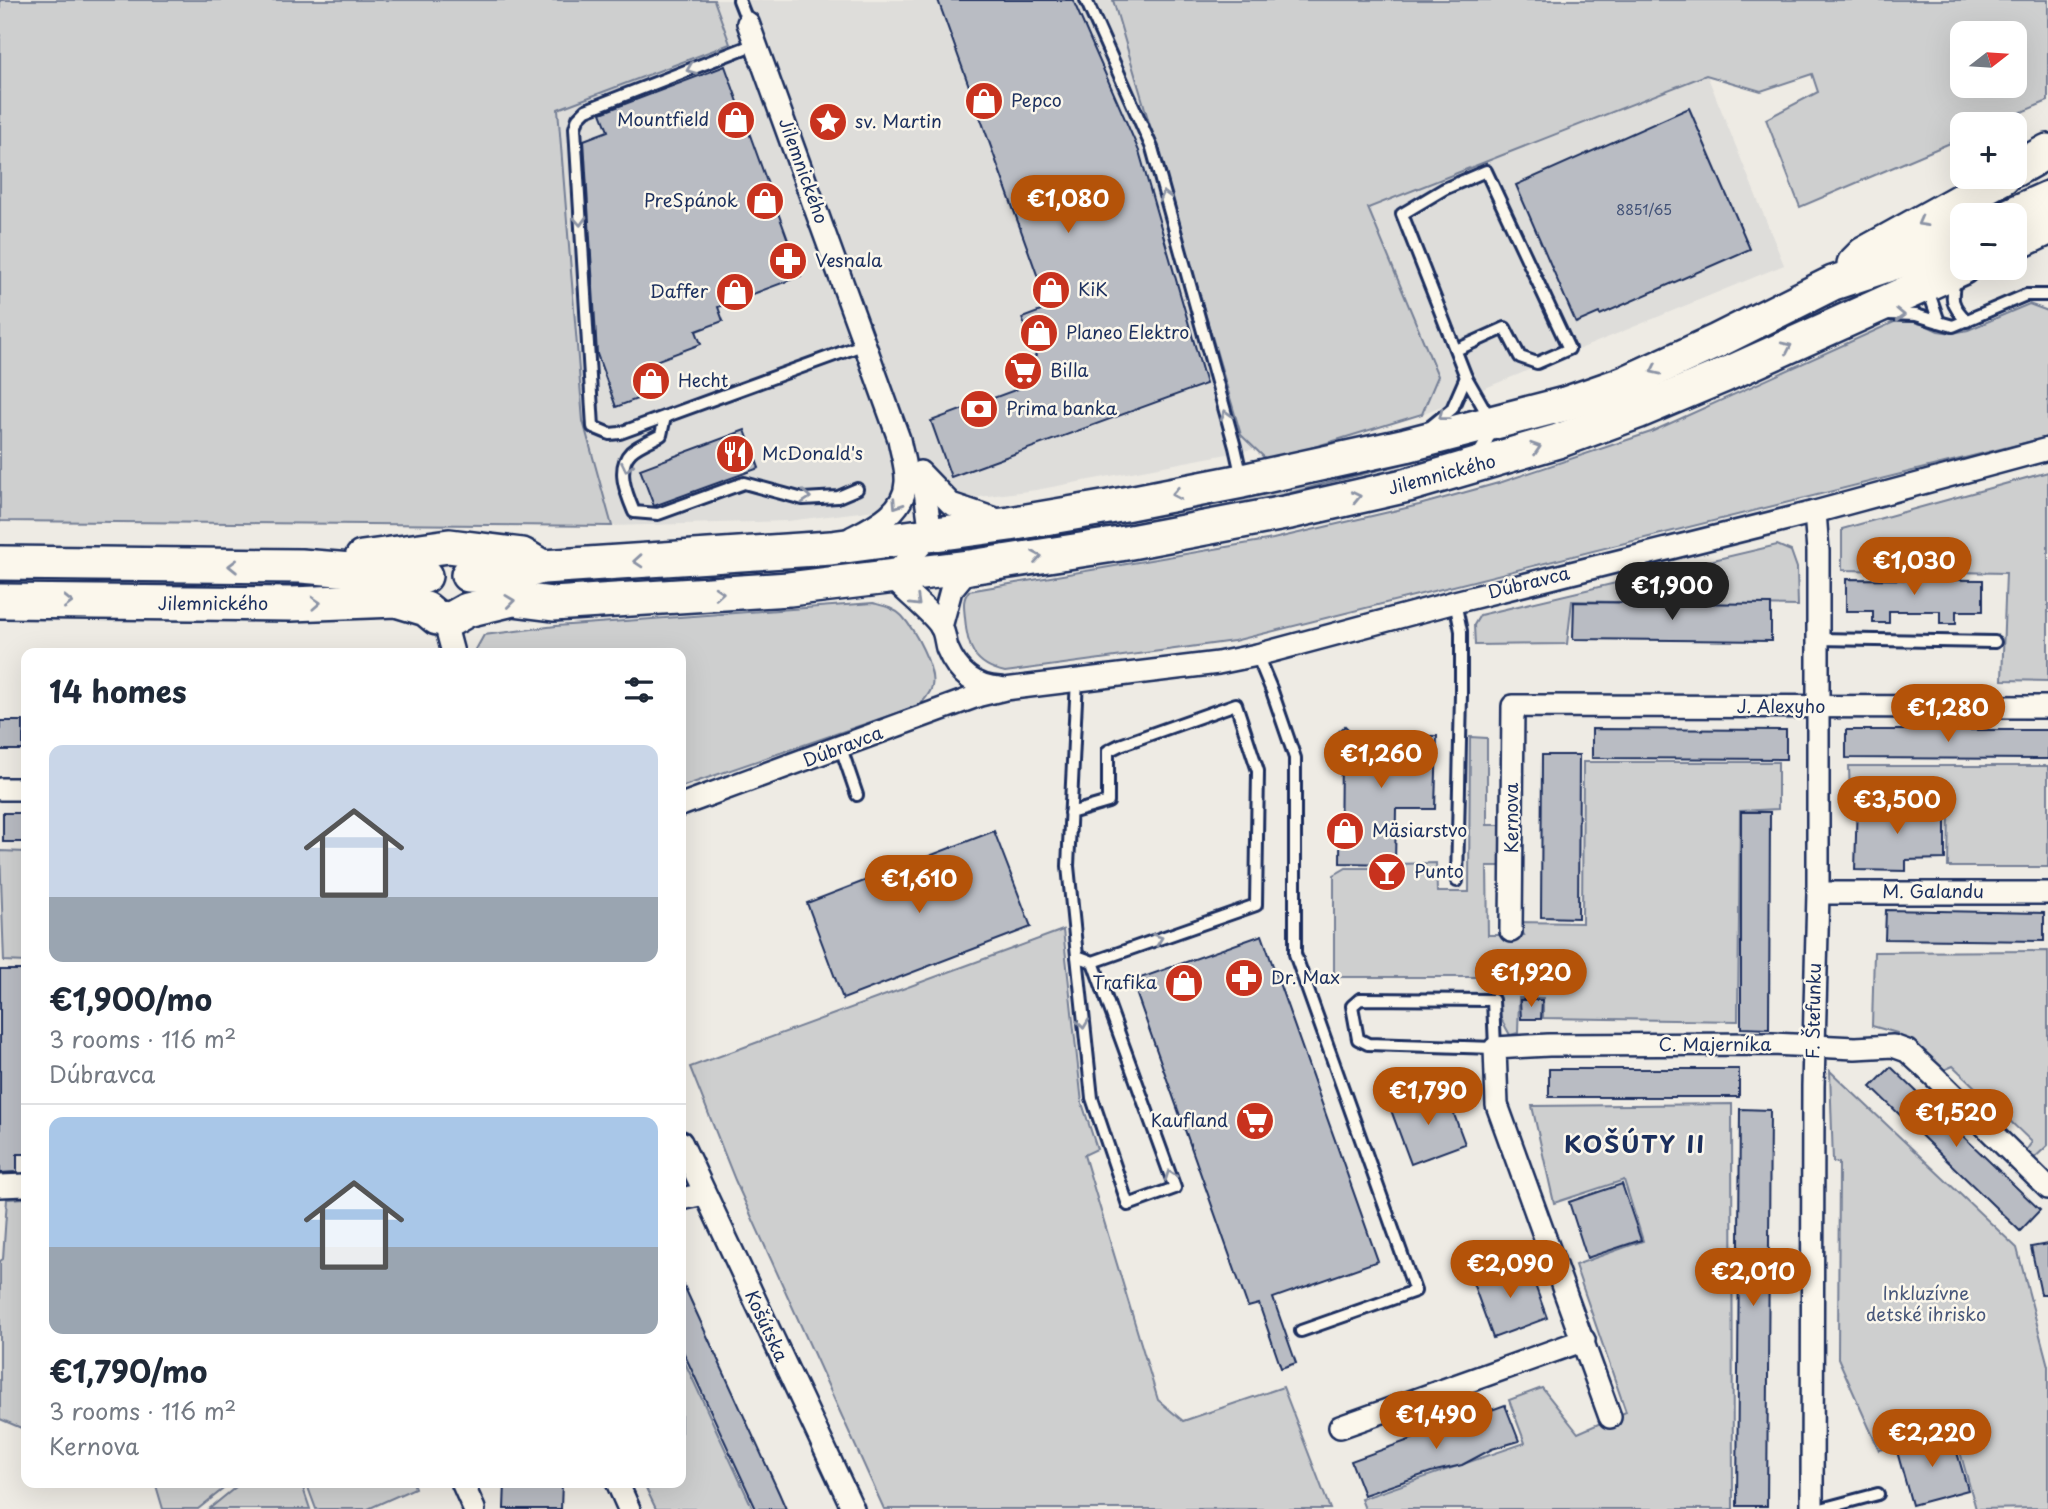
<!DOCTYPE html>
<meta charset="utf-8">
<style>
:root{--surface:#fff;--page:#f2f2f3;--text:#1f2937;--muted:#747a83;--line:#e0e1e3;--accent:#b45309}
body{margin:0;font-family:"Playpen Sans",sans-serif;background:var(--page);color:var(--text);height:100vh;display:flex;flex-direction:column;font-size:26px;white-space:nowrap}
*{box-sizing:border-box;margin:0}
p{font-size:23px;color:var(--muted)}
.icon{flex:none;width:38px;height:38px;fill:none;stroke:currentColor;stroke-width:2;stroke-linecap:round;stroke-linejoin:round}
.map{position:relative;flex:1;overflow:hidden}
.details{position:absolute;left:21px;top:648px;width:665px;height:840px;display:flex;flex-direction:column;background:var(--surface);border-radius:14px;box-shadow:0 7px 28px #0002}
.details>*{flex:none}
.needle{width:46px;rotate:73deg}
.fabs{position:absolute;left:1950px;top:21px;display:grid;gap:14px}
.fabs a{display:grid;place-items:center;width:77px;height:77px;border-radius:14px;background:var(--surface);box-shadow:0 7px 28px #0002;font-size:35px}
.price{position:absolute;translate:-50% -60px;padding:0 16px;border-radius:24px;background:var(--accent);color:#fff;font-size:23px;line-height:46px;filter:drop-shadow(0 2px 4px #0008)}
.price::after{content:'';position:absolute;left:50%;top:42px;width:21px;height:16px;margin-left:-10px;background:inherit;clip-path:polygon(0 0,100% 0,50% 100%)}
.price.selected{background:#222;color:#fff}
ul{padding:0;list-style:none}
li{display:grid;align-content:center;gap:14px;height:371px;padding:0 28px}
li+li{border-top:2px solid var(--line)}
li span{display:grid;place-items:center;height:217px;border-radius:14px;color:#555}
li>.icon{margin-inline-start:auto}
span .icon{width:126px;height:126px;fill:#fffc;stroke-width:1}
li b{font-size:30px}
h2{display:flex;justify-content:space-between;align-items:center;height:84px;padding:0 28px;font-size:30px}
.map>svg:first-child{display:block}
.built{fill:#deddda}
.green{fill:#cecfcf;stroke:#747f96;stroke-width:2;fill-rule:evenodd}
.building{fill:#b9bcc3;stroke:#1b2f5e;stroke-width:2}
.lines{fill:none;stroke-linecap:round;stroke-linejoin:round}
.service-casing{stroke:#1b2f5e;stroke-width:16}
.minor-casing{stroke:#1b2f5e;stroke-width:26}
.primary-casing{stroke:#1b2f5e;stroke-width:38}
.service{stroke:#fbf7ec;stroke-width:10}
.minor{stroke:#fbf7ec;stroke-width:21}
.primary{stroke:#fbf7ec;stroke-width:33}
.oneway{stroke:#8b93a5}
.labels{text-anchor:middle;stroke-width:5;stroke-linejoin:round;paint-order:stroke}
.number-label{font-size:14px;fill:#425277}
.poi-label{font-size:18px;fill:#1b2f5e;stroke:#fbf7ec;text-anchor:start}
.street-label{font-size:18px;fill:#1b2f5e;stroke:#fbf7ec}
.park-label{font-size:18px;fill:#48577a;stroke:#fbf7ec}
.district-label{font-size:24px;font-weight:bold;letter-spacing:2px;fill:#1b2f5e;stroke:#fbf7ec}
</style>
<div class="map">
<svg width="2048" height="1509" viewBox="0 0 2048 1509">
<rect width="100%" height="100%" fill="#eeebe4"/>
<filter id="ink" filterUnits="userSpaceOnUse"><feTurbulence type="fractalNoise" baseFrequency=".0143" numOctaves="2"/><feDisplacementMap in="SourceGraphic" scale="14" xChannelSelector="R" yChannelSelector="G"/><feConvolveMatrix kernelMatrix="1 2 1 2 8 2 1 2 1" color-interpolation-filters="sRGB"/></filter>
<g filter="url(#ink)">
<g class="built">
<path d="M714 0H1121L1270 446 1036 490 788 521 612 526 583 421 558 108 730 44Z"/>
<path d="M1707 75 1784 265 1422 414 1438 376 1367 208Z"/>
</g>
<g class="green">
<path d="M0 0H714L730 44 558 109 583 421 612 526 0 521Z"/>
<path d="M1113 0H2048V101L1993 124H1962V138L1800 207 1766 119 1818 92 1812 74 1761 91 1706 75 1368 208 1438 376 1422 414 1268 461 1241 435ZM1962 33H2014V86H1962Z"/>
<path d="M1916 268 1919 274 1637 397 1636 394Z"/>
<path d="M2029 304 2048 311V437L1234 641 1005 672C974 665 967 647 965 618 964 607 962 599 969 591L1273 539 1419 505 1502 482 1651 432 1894 322H1919L1938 331 1953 333 1968 330Z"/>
<path d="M1469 445 1459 450 1319 485 1212 515 1209 499Z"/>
<path d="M2048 472V681L2002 680 2006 573 1842 570V529Z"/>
<path d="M1199 502 1202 518 943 556 952 542Z"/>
<path d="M1777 545 1791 551 1797 568 1798 606 1572 601 1567 644 1475 645 1474 625 1480 615Z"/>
<path d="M873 603C884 606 894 608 902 616 914 629 936 669 932 686 931 693 924 700 920 705L681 787V653H474L484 635 556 626Z"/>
<path d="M1470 737 1487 738V825H1503V866H1487L1488 935H1524L1517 922 1582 923 1583 762H1778V809L1740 811 1738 1021 1543 1018V998H1519L1518 1033 1510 1035 1500 1017 1498 977H1334V875L1346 868H1376V880H1395V864L1436 863 1437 892H1469Z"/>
<path d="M1849 766H2048V867H1948L1949 808 1925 807 1924 799 1850 798Z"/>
<path d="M0 851 26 852V962L4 961Z"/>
<path d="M1063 930 1082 1103 1097 1149 1084 1155 1158 1400 1183 1421 1283 1387 1330 1509H884L735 1180 690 1067Z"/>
<path d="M2048 951V1145L2029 1163 2022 1156 2032 1142 1953 1066 1937 1073 1897 1033 1872 1026 1874 952Z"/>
<path d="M1830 1071 2017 1248 2048 1366V1508L1976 1509 1954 1430 1879 1450 1838 1358 1839 1163 1833 1162Z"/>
<path d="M1732 1104 1733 1509H1365L1361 1499 1525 1443 1509 1400 1542 1388 1578 1433 1626 1412 1575 1265 1643 1241 1624 1180 1554 1203 1532 1106Z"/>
<path d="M26 1198V1430L0 1419V1261L3 1259 7 1199Z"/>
<path d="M681 1354 753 1509H656L643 1482H681Z"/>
<path d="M155 1482H232L198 1509H163Z"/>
<path d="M242 1482H301L310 1509H209Z"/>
<path d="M306 1482H413L415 1488 368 1509H316Z"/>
</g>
<g class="building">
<path d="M938 0H1073L1139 151 1206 384 951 477 931 421 1018 389 1010 366 1036 356 1022 318 1049 308Z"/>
<path d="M725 66 801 276 718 307 723 321 696 331 701 344 650 363 661 390 616 407 597 354 584 140 608 131 601 113Z"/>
<path d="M1689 108 1750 249 1600 315 1599 313 1576 323 1516 185Z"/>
<path d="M745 430 759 468 654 506 640 469Z"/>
<path d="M1846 579 1983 580V611H1956V624H1940V611H1889V623H1873V611H1846Z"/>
<path d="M1574 602 1771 604V641L1573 639Z"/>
<rect x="0" y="721" width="23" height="29"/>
<path d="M1345 726 1354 735 1437 736 1435 809H1396L1395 864 1340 863 1341 750 1331 739Z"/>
<path d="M1592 729 1786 730V759L1592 758Z"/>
<path d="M1846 730H2048V759L1846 758Z"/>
<path d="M1542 755H1579L1578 918 1541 917Z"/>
<path d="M1898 799V810L1945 811V859L1906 860V871L1855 870 1857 801Z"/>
<path d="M1741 812H1770L1769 1029 1741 1028Z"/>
<rect x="3" y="813" width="23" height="29"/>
<path d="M994 831 1031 927 843 999 807 903Z"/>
<path d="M1886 910 2044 913V941L1885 939Z"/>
<path d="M1262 935 1378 1261 1273 1298 1296 1363 1281 1368 1259 1304 1248 1307 1132 981Z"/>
<path d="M0 970H26V1154H17V1172L0 1173Z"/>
<path d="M1520 1000H1542L1541 1019H1521Z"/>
<path d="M1891 1067 2040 1210 2020 1231 1871 1087Z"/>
<rect x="1549" y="1069" width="190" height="28"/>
<path d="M1445 1090 1465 1144 1411 1164 1391 1110Z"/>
<path d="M1740 1109 1770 1110 1767 1506H1737Z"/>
<path d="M1622 1184 1641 1240 1587 1258 1569 1202Z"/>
<path d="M2048 1244V1294H2041L2031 1247Z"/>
<path d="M1527 1263 1547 1318 1493 1338 1473 1283Z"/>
<path d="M681 1279 779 1493 786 1509H756L681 1347Z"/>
<path d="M1505 1405 1519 1441 1492 1449 1462 1465 1431 1472 1364 1495 1351 1461Z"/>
<path d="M1951 1432 1968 1490 1912 1505 1896 1448Z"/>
<path d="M505 1482H562L561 1509H504Z"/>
</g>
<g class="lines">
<defs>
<g id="service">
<path d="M739 0 748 23"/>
<path d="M1086 0 1152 148 1235 447 1242 478"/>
<path d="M755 44 586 110 578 118 575 128 593 427 610 434 620 433 865 344"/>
<path d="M1956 277C1950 299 1951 305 1967 321"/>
<path d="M1927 287 1939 322 1953 326 2026 295H2048"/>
<path d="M1888 314 1916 315 1939 322"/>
<path d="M1456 350 1505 328 1520 357 1537 363 1569 349 1486 171 1444 189 1402 214 1466 377 1493 424 1489 437 1477 456"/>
<path d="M665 417 661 435C652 440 638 445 631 452 615 468 627 495 634 512L658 514 744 483 803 499 838 497 857 489"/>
<path d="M1430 427 1452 409 1466 377"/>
<path d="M1455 602 1461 631V694L1457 881"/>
<path d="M1817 639 1995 642"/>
<path d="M1257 655 1272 691 1295 758V954L1415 1291 1301 1331"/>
<path d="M841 748 857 795"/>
<path d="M1070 813 1108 802V751L1120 745 1236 704 1258 771 1256 905 1093 962 1077 956 1068 866 1077 679"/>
<path d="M1077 956 1092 1098 1128 1205 1175 1188 1093 962"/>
<path d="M1360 999 1493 1000 1495 1048 1368 1044 1358 1039 1352 1006Z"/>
<path d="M1821 1509 1878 1494"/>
</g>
<g id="minor">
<path d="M748 23 899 439C901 452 907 468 906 482 905 512 874 526 851 538"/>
<path d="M920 472 951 504 1001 521"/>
<path d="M923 476 931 535 891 577C902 589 935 615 941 627 945 633 945 641 947 648 957 672 974 687 1000 688"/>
<path d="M444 619 453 653"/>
<path d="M941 627 951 590 970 567"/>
<path d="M0 789H26"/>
<path d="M681 805 980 695 1005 689 1218 663 1257 655 1455 602 1815 512 2048 449"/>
<path d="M1818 893H2048"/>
<path d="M1511 931 1513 706 2048 707"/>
<path d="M681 1142 853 1509"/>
<path d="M0 1186 26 1185"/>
<path d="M681 1199 704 1194"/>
<path d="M1610 1417 1497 1105 1495 1048 1549 1045 1772 1044 1855 1048 1893 1046 1907 1051 1933 1075 2048 1188"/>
<path d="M1340 1427 1584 1340"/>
<path d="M462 1482 474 1509"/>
<path d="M617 1482 629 1509"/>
<path d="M1812 1509 1813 1086 1818 893V551L1815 512"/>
</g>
<g id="primary">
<path d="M2014 170 2048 151"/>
<path d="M2010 215 2048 198"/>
<path d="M2014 244 2048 228"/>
<path d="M1854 264 1864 254 2003 177"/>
<path d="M362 558 449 546 522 555 539 565"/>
<path d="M0 563 301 566 425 576"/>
<path d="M468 575 504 576 543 567 831 548 1010 524 1109 507 1242 481 1406 445 1565 404 1625 383 1717 341 1833 283 1932 250 1962 237"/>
<path d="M0 601 291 604 396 600 426 609 437 618 451 619 467 610 513 599 553 604 789 589 970 567 1120 544 1290 512 1408 485 1558 441 1637 412 1725 375 1962 268"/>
</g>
</defs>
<use href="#service" class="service-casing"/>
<use href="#minor" class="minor-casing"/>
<use href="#primary" class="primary-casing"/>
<use href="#service" class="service"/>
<use href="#minor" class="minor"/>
<use href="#primary" class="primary"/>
</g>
<defs><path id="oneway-chevron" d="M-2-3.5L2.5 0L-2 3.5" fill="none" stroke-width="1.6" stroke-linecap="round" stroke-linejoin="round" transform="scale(1.75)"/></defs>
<g class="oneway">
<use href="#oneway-chevron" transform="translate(691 69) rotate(158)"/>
<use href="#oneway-chevron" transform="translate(1165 196) rotate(-106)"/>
<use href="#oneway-chevron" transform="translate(580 221) rotate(87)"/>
<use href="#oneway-chevron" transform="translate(1922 222) rotate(151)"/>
<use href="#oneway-chevron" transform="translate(1900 315) rotate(2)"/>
<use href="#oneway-chevron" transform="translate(1787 347) rotate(-25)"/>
<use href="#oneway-chevron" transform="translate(1655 370) rotate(155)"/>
<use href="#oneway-chevron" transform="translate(1226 415) rotate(-106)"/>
<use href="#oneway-chevron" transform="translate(1443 416) rotate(142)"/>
<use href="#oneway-chevron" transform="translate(1536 448) rotate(-18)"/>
<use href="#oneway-chevron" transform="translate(627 467) rotate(102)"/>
<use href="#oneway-chevron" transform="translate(1176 494) rotate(169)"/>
<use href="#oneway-chevron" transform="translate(806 497) rotate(4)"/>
<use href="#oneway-chevron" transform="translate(1356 497) rotate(-13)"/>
<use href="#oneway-chevron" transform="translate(897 504) rotate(123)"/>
<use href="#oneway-chevron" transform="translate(1037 557) rotate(-9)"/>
<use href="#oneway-chevron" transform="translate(638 561) rotate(176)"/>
<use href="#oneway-chevron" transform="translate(233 566) rotate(-179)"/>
<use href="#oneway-chevron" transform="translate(719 593) rotate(-4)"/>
<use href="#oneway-chevron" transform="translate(510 601) rotate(-7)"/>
<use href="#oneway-chevron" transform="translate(68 602) rotate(1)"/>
<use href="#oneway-chevron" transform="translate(916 602) rotate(44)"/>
<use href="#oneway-chevron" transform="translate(316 603) rotate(-3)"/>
<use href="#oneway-chevron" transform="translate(1158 939) rotate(-20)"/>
<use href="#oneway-chevron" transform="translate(1083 1024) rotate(83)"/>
<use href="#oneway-chevron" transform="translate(1170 1175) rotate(-110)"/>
</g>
</g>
<defs>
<symbol id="shop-disc" viewBox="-11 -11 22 22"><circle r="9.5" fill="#c8321e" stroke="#fbf7ec"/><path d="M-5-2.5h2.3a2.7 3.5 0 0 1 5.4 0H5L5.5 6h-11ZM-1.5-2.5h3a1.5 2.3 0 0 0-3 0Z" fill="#fff"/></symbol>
<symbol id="sight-disc" viewBox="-11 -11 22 22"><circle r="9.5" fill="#c8321e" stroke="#fbf7ec"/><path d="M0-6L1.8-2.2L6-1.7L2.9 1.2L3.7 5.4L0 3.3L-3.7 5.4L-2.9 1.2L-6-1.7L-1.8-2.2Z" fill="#fff"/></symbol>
<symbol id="pharmacy-disc" viewBox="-11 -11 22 22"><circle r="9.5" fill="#c8321e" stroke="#fbf7ec"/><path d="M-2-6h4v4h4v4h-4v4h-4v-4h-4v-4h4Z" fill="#fff"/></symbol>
<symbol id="supermarket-disc" viewBox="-11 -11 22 22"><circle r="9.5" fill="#c8321e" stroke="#fbf7ec"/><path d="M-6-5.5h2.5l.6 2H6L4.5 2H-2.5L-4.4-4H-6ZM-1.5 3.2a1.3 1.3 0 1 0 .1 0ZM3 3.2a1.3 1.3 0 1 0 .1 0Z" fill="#fff"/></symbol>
<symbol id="bank-disc" viewBox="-11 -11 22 22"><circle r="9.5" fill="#c8321e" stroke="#fbf7ec"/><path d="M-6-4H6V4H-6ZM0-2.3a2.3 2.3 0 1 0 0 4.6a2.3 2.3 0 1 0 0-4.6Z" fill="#fff"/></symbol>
<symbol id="restaurant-disc" viewBox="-11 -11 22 22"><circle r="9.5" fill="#c8321e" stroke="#fbf7ec"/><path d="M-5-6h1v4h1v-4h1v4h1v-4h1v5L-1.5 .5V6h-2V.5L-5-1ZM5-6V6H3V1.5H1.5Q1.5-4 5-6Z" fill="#fff"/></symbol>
<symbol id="bar-disc" viewBox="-11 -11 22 22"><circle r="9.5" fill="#c8321e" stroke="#fbf7ec"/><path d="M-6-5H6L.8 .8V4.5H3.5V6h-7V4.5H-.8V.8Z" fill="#fff"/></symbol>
</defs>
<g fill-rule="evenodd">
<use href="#shop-disc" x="962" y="79" width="44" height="44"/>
<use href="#shop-disc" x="714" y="98" width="44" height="44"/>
<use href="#sight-disc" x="806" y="100" width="44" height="44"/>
<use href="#shop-disc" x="743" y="179" width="44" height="44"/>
<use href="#pharmacy-disc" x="766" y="239" width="44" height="44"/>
<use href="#shop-disc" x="1029" y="268" width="44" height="44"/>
<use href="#shop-disc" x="713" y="270" width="44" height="44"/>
<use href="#shop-disc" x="1017" y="311" width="44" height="44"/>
<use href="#supermarket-disc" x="1001" y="349" width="44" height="44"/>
<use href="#shop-disc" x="629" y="359" width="44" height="44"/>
<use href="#bank-disc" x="957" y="387" width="44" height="44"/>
<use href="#restaurant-disc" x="713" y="432" width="44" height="44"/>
<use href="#shop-disc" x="1323" y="809" width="44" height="44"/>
<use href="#bar-disc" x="1365" y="850" width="44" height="44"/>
<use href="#pharmacy-disc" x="1222" y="956" width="44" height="44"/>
<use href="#shop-disc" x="1162" y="961" width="44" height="44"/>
<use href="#supermarket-disc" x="1233" y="1099" width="44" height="44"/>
</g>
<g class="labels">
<g class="number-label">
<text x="1644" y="215">8851/65</text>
</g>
<g class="poi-label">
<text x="1011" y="107">Pepco</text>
<text x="709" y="126" text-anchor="end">Mountfield</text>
<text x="855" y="128">sv. Martin</text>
<text x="738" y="207" text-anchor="end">PreSpánok</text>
<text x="815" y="267">Vesnala</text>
<text x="1078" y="296">KiK</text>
<text x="708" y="298" text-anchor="end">Daffer</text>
<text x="1066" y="339">Planeo Elektro</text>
<text x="1050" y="377">Billa</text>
<text x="678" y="387">Hecht</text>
<text x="1006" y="415">Prima banka</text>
<text x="762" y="460">McDonald's</text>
<text x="1372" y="837">Mäsiarstvo</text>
<text x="1414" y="878">Punto</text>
<text x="1271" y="984">Dr. Max</text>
<text x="1157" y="989" text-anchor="end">Trafika</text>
<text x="1228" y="1127" text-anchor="end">Kaufland</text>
</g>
<g class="street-label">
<text transform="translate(803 171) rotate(70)" y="6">Jilemnického</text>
<text transform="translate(1442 475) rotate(-15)" y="6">Jilemnického</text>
<text transform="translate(1529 583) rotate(-14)" y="6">Dúbravca</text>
<text x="213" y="610">Jilemnického</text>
<text x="1781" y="713">J. Alexyho</text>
<text transform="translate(843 747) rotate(-21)" y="6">Dúbravca</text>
<text transform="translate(1512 818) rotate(-90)" y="6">Kernova</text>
<text x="1933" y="898">M. Galandu</text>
<text transform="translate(1814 1011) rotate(-89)" y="6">F. Štefunku</text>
<text x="1715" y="1051">C. Majerníka</text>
<text transform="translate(766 1326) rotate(65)" y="6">Košútska</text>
</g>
<g class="park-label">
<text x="1926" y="1300">Inkluzívne<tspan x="1926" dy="21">detské ihrisko</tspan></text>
</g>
<g class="district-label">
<text x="1635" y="1153">KOŠÚTY II</text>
</g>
</g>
</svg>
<div class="fabs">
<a><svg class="needle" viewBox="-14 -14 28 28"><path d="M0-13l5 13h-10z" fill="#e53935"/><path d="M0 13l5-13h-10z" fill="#747a83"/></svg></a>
<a>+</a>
<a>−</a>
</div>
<b class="price" style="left:1068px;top:235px">€1,080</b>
<b class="price" style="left:1914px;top:597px">€1,030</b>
<b class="price selected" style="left:1672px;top:622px">€1,900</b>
<b class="price" style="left:1948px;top:744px">€1,280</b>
<b class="price" style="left:1381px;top:790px">€1,260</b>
<b class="price" style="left:1897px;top:836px">€3,500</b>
<b class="price" style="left:919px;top:915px">€1,610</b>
<b class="price" style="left:1531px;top:1009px">€1,920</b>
<b class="price" style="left:1428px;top:1127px">€1,790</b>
<b class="price" style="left:1956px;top:1149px">€1,520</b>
<b class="price" style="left:1510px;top:1300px">€2,090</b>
<b class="price" style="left:1753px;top:1308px">€2,010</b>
<b class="price" style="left:1436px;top:1451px">€1,490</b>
<b class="price" style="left:1932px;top:1469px">€2,220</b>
<section class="details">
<h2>14 homes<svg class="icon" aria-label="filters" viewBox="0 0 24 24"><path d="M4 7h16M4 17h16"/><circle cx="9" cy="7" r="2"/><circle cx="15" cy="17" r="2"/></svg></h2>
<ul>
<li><span style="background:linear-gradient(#c9d6e8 70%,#9aa5b1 0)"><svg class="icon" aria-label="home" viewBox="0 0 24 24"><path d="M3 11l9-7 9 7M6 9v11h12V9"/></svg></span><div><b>€1,900/mo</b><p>3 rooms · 116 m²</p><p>Dúbravca</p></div></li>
<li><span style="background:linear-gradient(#a9c7e8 60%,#9aa5b1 0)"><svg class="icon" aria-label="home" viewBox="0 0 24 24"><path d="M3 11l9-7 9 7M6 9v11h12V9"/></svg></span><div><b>€1,790/mo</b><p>3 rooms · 116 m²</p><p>Kernova</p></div></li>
</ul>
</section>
</div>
